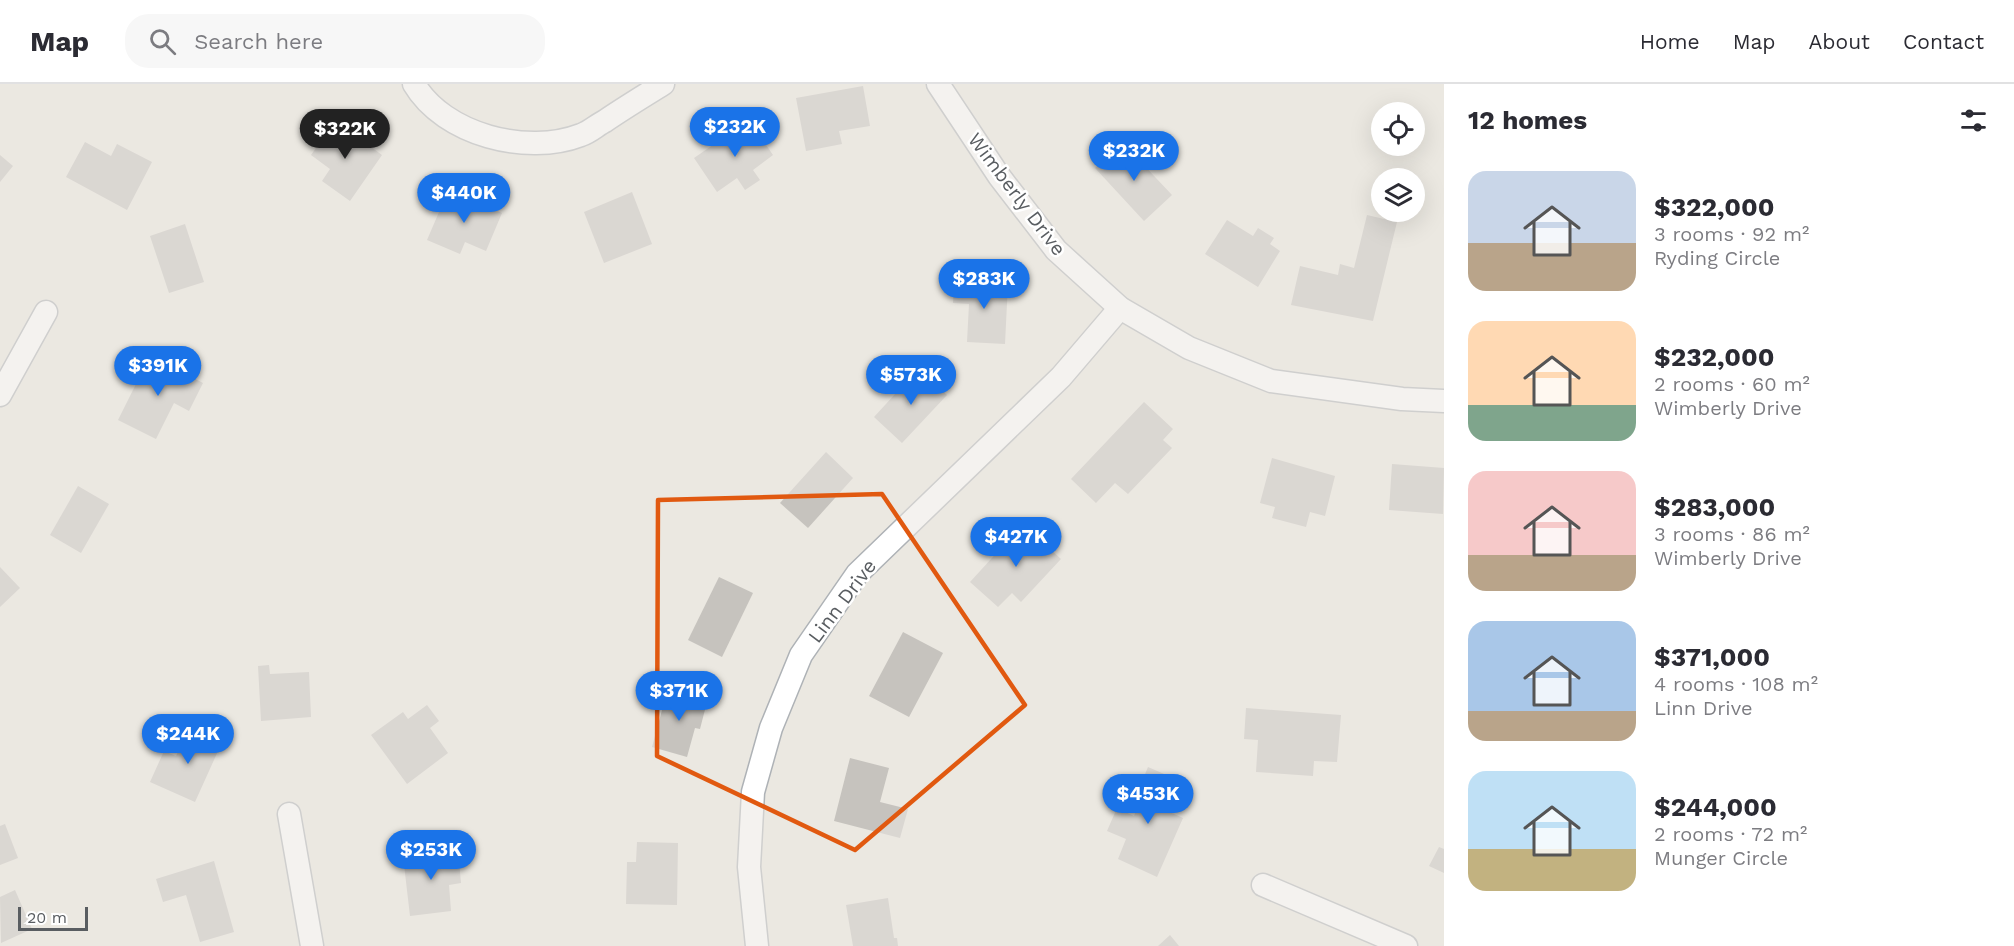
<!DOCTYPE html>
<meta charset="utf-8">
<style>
:root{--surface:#fff;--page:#f7f7f7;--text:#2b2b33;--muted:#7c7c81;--line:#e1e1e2;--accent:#1a73e8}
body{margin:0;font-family:"Work Sans",sans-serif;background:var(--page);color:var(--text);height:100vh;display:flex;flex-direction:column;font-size:22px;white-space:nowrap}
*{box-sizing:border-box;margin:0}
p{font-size:20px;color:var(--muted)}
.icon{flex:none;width:33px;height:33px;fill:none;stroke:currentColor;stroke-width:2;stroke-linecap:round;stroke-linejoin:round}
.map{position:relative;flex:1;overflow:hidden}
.sheet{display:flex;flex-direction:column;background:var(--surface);width:570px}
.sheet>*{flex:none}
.controls{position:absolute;left:1371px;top:18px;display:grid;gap:12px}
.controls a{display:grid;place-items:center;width:54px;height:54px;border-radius:50%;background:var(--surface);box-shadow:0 6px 24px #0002;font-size:30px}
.scale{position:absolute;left:18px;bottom:15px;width:70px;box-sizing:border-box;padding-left:6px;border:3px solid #595d61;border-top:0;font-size:16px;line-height:21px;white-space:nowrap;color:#595d61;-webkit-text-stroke:4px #fff;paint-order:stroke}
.price{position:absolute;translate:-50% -51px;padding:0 14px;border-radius:21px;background:var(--accent);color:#fff;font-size:20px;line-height:39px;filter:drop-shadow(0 2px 3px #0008)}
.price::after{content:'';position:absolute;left:50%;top:36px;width:18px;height:14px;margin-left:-9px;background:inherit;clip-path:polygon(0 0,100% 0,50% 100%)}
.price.current{background:#222;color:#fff}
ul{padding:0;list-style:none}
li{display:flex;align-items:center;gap:18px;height:150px;padding:0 24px}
li span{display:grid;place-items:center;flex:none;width:168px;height:120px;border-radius:18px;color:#555}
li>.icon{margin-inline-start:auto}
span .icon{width:72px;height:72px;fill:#fffc;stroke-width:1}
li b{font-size:26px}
h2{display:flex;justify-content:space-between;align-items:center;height:72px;padding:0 24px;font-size:26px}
header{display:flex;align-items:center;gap:36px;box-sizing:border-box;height:84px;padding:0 30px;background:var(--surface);border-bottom:2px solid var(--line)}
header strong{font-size:28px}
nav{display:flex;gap:33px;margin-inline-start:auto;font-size:21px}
.search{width:420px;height:54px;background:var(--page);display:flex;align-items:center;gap:15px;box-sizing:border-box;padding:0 21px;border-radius:24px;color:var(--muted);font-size:22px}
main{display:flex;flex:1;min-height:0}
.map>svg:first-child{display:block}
.building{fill:#c6c3be}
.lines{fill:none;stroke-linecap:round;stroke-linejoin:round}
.minor-casing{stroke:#aeb2b6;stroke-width:25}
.minor{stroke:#fff;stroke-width:22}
.marked{fill:none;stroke:#e15910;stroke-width:4.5;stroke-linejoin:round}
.labels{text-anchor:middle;stroke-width:5;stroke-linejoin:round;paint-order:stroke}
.street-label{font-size:20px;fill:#595d61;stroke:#fff}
</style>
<header>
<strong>Map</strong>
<div class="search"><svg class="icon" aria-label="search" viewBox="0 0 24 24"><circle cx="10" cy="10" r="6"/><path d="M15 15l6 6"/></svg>Search here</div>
<nav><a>Home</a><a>Map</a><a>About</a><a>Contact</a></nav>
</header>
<main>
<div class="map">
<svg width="1444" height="862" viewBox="0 0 1444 862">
<rect width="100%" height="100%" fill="#ebe8e1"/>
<g class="building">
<path d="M863 2 870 42 839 47 842 60 806 67 796 14Z"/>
<path d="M749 36 773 71 753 86 760 96 745 106 737 94 717 108 694 74Z"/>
<path d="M335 37 382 71 350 117 322 97 330 85 311 71Z"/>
<path d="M85 58 111 72 117 60 152 78 127 126 66 93Z"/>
<path d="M1123 59 1172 111 1144 137 1095 84Z"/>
<path d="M0 71 13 82 0 98Z"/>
<path d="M448 107 502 129 486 167 465 158 460 170 427 156Z"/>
<path d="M632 108 652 160 604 179 584 128Z"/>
<path d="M1367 131 1397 138 1373 237 1291 221 1300 182 1338 191 1340 180 1354 184Z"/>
<path d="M1227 136 1253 152 1258 144 1274 154 1270 160 1280 167 1258 203 1205 170Z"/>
<path d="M185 140 204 198 169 209 150 152Z"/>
<path d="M954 197 1008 199 1005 260 967 258 969 220 953 219Z"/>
<path d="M150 272 203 299 189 327 174 319 156 355 118 336Z"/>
<path d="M919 284 947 311 902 359 874 333Z"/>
<path d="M1144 318 1173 345 1163 356 1172 364 1128 410 1115 399 1096 419 1071 395Z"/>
<path d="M826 368 853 394 808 444 780 419Z"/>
<path d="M1272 374 1335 392 1325 432 1310 428 1306 443 1272 434 1275 423 1260 419Z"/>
<path d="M1392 380 1444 384 1443 430 1389 426Z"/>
<path d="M78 402 109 420 81 469 50 451Z"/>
<path d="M1023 440 1061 475 1021 518 1012 509 998 523 970 498Z"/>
<path d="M0 483 20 504 0 523Z"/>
<path d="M719 493 753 509 722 573 688 556Z"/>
<path d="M903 548 943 569 909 633 869 612Z"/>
<path d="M269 581 270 590 309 588 311 633 261 637 258 582Z"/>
<path d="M668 604 708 614 700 645 695 644 687 673 652 663Z"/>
<path d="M427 621 439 637 430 644 448 669 407 700 371 651 403 628 408 635Z"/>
<path d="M1246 624 1341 631 1337 678 1314 677 1313 692 1256 688 1258 656 1244 655Z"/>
<path d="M190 642 223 656 195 718 150 698 164 667 176 672Z"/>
<path d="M850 674 889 684 880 718 908 725 900 754 834 737Z"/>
<path d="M1148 683 1178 696 1165 726 1183 734 1157 793 1118 775 1126 755 1107 747 1117 724 1134 732 1141 714 1136 712Z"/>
<path d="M5 740 18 774 0 781V742Z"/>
<path d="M637 758 678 759 677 821 626 820 627 778H636Z"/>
<path d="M1439 763 1444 765V789L1429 782Z"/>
<path d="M458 766 461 799 449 801 451 827 410 832 403 772Z"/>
<path d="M214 777 234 848 200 858 186 811 163 818 156 795Z"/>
<path d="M15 806 32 845 1 859 0 813Z"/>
<path d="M888 814 894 854H897L898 862H853L846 821Z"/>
<path d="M1170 851 1179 862H1158Z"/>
</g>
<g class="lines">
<defs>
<g id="minor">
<path d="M414 0C444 51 527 72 581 51 590 48 597 41 605 37 624 24 644 12 663 0"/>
<path d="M938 0 999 92 1056 166 1120 224 1189 264 1271 297 1402 315 1444 317"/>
<path d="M0 311 46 228"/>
<path d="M289 730 312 862"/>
<path d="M1263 801 1406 862"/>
<path d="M757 862 749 783 753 708 771 644 801 571 857 490 1061 293 1120 224"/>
</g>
</defs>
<use href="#minor" class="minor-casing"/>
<use href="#minor" class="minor"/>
</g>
<path d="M0 0H1444V862H0ZM882 410 1025 621 855 766 657 672 658 416Z" fill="#ebe8e1" fill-opacity=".55" fill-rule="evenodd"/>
<path class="marked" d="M882 410 1025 621 855 766 657 672 658 416Z"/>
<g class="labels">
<g class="street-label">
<text transform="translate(1017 110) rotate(53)" y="7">Wimberly Drive</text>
<text transform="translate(842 517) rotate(-53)" y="7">Linn Drive</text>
</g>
</g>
</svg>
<div class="controls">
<a><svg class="icon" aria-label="locate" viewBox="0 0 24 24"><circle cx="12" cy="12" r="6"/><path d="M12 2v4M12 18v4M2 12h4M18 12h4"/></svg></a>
<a><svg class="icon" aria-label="layers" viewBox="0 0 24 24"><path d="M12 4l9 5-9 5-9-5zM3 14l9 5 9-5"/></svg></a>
</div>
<div class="scale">20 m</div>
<b class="price" style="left:735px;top:74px">$232K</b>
<b class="price current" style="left:345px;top:76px">$322K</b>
<b class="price" style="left:1134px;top:98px">$232K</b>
<b class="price" style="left:464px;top:140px">$440K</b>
<b class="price" style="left:984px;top:226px">$283K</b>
<b class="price" style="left:158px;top:313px">$391K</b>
<b class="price" style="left:911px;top:322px">$573K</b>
<b class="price" style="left:1016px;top:484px">$427K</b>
<b class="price" style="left:679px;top:638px">$371K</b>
<b class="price" style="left:188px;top:681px">$244K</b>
<b class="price" style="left:1148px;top:741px">$453K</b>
<b class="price" style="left:431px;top:797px">$253K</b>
</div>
<section class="sheet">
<h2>12 homes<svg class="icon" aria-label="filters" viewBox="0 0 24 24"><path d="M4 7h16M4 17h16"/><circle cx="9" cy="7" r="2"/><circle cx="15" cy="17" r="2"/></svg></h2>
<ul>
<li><span style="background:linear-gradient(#c9d6e8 60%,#b9a48a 0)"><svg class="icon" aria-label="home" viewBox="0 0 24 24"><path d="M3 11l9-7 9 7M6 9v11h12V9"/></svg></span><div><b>$322,000</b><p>3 rooms · 92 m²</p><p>Ryding Circle</p></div></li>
<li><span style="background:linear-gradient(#ffd9b3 70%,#7fa58c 0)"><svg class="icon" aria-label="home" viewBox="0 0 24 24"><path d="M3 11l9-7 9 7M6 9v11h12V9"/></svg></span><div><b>$232,000</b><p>2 rooms · 60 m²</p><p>Wimberly Drive</p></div></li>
<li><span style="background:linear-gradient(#f6c9c9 70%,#b9a48a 0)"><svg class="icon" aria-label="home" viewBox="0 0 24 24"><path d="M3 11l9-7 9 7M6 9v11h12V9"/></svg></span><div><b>$283,000</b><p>3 rooms · 86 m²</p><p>Wimberly Drive</p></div></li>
<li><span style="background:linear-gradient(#a9c7e8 75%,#b9a48a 0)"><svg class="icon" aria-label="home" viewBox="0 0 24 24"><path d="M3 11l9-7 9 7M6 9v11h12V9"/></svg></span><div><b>$371,000</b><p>4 rooms · 108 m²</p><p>Linn Drive</p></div></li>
<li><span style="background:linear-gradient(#bfe0f5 65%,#c2b280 0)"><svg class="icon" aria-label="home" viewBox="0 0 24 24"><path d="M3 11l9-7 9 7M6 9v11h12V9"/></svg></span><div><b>$244,000</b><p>2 rooms · 72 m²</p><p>Munger Circle</p></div></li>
</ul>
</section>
</main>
